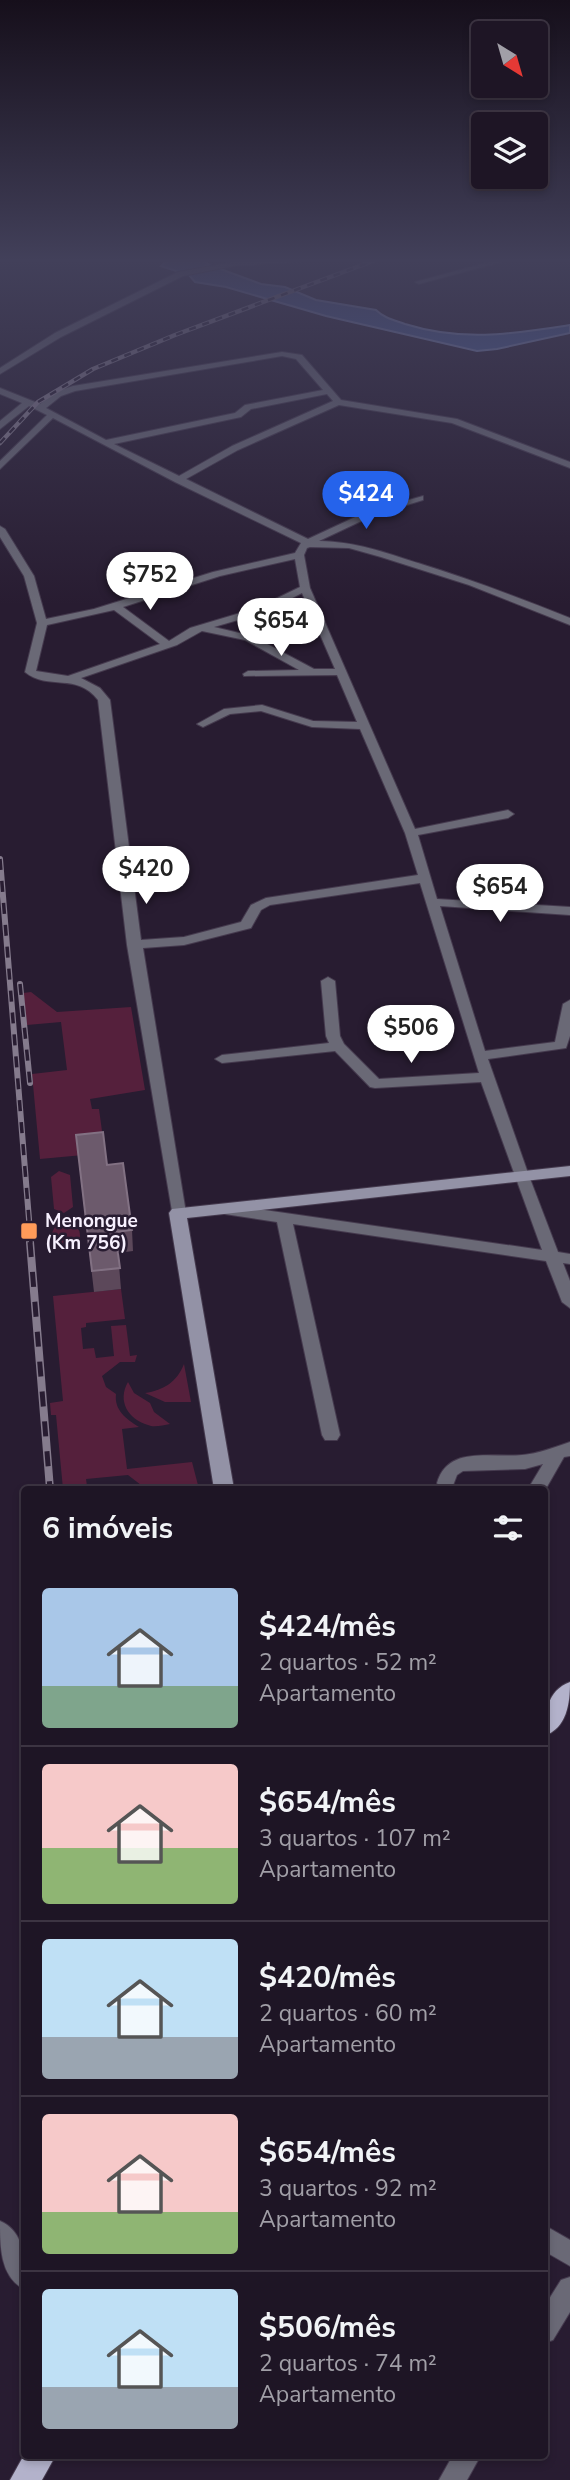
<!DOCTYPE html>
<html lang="pt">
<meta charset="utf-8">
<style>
:root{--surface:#1e1525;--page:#261e2d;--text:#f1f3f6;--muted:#a19fa7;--line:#3c3442;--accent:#2563eb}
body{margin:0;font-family:"Nunito Sans",sans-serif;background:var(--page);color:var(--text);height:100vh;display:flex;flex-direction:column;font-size:26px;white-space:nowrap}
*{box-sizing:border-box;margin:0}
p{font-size:23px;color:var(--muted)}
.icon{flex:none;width:38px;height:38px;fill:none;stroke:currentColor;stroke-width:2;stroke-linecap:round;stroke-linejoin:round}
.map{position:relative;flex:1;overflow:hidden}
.drawer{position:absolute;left:21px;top:1486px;width:527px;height:973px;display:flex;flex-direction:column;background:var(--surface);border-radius:7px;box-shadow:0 4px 10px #0003,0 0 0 2px var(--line)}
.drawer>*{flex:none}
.needle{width:46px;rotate:143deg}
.buttons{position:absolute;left:471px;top:21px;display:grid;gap:14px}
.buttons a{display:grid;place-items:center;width:77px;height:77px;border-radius:7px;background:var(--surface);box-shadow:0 4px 10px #0003,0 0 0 2px var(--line);font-size:35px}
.price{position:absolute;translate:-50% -60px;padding:0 16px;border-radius:24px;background:#fff;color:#222;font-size:23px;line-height:46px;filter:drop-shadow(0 2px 4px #0008)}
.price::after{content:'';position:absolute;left:50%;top:42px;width:21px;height:16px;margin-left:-10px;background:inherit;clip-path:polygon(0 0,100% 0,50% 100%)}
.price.on{background:var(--accent);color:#fff}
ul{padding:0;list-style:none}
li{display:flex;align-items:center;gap:21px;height:175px;padding:0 21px}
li+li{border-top:2px solid var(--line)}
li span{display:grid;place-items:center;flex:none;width:196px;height:140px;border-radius:7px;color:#555}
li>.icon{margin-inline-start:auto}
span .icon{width:84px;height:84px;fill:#fffc;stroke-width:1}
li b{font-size:30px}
h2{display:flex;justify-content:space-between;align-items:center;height:84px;padding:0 21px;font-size:30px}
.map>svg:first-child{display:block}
.green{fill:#55203c}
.water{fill:#4a609f;stroke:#7e8bbc;stroke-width:2}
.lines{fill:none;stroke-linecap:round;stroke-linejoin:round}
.minor-casing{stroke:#453a4e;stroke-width:2}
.tertiary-casing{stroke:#453a4e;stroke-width:2}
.secondary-casing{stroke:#453a4e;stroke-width:2}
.primary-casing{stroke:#453a4e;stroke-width:2}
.minor{fill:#6a6976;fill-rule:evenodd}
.tertiary{fill:#6a6976;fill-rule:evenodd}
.secondary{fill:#9392a6;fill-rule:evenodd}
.primary{fill:#b3b2cb;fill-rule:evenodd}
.rail-far2-casing{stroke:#857b8d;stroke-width:4.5}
.rail-far1-casing{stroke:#857b8d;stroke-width:6}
.rail-casing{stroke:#857b8d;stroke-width:8}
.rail-far2{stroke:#281c31;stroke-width:2.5;stroke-dasharray:7;stroke-linecap:butt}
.rail-far1{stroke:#281c31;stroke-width:3.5;stroke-dasharray:11;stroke-linecap:butt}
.rail{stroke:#281c31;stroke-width:5;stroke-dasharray:15;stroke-linecap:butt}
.wall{fill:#5c485a}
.building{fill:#6c5a6c;stroke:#827183;stroke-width:2}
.poi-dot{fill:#ff9b59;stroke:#281c31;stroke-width:2.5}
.labels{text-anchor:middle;stroke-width:5;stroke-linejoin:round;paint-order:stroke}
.poi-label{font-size:19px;font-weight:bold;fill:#f7f0fe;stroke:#281c31;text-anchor:start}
</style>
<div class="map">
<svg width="570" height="2480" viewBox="0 0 570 2480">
<rect width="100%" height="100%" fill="#281c31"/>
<g class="green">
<path d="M31 992 57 1012 131 1007 145 1090 90 1099 92 1109H99L105 1153 40 1159 32 1074 67 1070 61 1022 27 1025 23 993Z"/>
<path d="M59 1171 70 1175 73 1207 64 1213 54 1209 51 1177Z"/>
<circle cx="66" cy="1236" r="14"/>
<path d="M121 1289 125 1319 86 1323V1327L81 1328 83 1349 94 1348 96 1358 114 1356 111 1326 126 1325 130 1356 137 1355 135 1362H120L102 1376 106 1387 116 1394C114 1410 126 1419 139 1427L122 1429 127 1469 192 1462 199 1489H141V1485L128 1475 86 1479 87 1486 114 1489H63L56 1415H51L50 1403 63 1401 53 1296Z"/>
<path d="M184 1364 191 1402H165L145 1393C164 1390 177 1382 184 1364Z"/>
<path d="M128 1382 134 1393 150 1403 154 1412 170 1424C163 1425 154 1428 148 1425 128 1419 117 1401 128 1382Z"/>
</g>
<g class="water">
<path d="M170 258H197L210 265 182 273 161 266Z"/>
<path d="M215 267 261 284 285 287 316 300 376 310C384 318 394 320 405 324 463 342 511 334 570 325V333L497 349 477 351 326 316 226 287 195 282 189 275Z"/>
</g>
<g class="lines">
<defs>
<g id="minor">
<path d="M307 258H351L233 266 183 276 61 337 0 374V368L55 333 178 272 233 262Z"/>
<path d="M504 258H516L419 284 415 282Z"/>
<path d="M282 352 302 355 341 400 457 419 570 462V468L452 423 339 405 238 450 186 479 308 539 366 512 423 496V500L372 516 319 541C357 542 383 552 418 563 470 579 520 598 570 618V625L469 585 381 557 349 548 310 547 307 548 304 555 310 588 415 829 508 810 514 814 508 818 418 835 437 899 570 907V915L440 906 485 1051 555 1042 563 1004 570 1000V1036L566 1048 488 1059 529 1176 558 1252 570 1254V1264L563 1263 570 1281V1308L562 1302 546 1261 293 1224 340 1435 337 1440H325L322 1435 277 1222 218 1213 215 1209 218 1205 223 1204 542 1250 481 1082 375 1088 370 1087 335 1051 222 1063 215 1059 222 1055 329 1043 326 1036 321 981 328 977 335 981 340 1036 344 1044 379 1079 479 1073 420 883 270 905 261 910 251 928 184 945 143 948 186 1213 178 1218 173 1217 127 945 98 700C77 672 48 691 25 672L37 623 24 576 0 537V526L5 529 34 576 46 619 94 609 213 572 295 553 301 543 175 482 53 418 0 469V461L47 415 29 406 0 429V421L22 403 0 394V388L40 404 55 392 73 386ZM282 356 296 359 323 390 245 405 235 413 106 440 46 408 61 396 75 391ZM327 394 333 401 232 446 179 476 114 444 241 417 251 409ZM295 559 300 587 257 608 190 628 169 641 123 607 220 576ZM302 593 335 669H314L252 636 214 627 265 612ZM114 610 160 644 68 676 36 671 47 625ZM202 631 245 640 299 670 248 671 243 674 244 676 337 675 357 722 313 721 262 705 224 709 197 724 203 727 230 714 261 711 312 727 360 729 405 833 418 875 266 898 251 905 241 922 184 937 141 940 110 700 100 688 81 678 177 645Z"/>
<path d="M570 1442V1456L564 1457 544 1492V1489H528L543 1464 525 1469 463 1471 457 1475 452 1488H440L437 1483C448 1445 491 1458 522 1455 538 1454 555 1447 570 1442Z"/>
<path d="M544 2225 570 2240V2266L544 2251Z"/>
<path d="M570 2277V2312L553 2340 544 2343V2307L561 2280Z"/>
<path d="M453 2455H481L467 2480H439Z"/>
</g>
<path id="tertiary" d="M0 2221C26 2232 26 2265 24 2289 0 2277 0 2246 0 2221Z"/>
<path id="secondary" d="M570 1166V1176L187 1218 234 1489H214L169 1213 172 1209Z"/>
<g id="primary">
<path d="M570 1682C570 1703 567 1728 544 1736 544 1715 547 1690 570 1682Z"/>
<path d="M24 2455H56L42 2480H10Z"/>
</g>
</defs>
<use href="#minor" class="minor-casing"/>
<use href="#tertiary" class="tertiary-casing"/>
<use href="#secondary" class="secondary-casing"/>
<use href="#primary" class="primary-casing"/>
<use href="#minor" class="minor"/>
<use href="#tertiary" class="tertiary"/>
<use href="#secondary" class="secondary"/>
<use href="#primary" class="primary"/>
<defs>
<path id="rail-far2" d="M0 443 38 402 93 369 175 335 381 258"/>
<g id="rail-far1">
<path d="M0 859 31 1244"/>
<path d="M20 984 30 1083"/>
</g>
<path id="rail" d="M30 1242 50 1489"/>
</defs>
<use href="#rail-far2" class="rail-far2-casing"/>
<use href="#rail-far1" class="rail-far1-casing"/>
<use href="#rail" class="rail-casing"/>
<use href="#rail-far2" class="rail-far2"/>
<use href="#rail-far1" class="rail-far1"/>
<use href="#rail" class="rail"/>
</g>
<path class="wall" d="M78 1155 107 1165 132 1230 133 1251 118 1253 121 1289 94 1292Z"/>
<path class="building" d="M103 1132 107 1165 123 1163 132 1230 115 1232 120 1268 92 1271 76 1135Z"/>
<linearGradient id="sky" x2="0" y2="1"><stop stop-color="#160f1b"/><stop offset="0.43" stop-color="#42405a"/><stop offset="1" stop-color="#42405a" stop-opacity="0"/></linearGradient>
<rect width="570" height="605" fill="url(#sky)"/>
<rect class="poi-dot" x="20" y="1222" width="18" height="18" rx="3.5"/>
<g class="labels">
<g class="poi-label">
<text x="45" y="1227">Menongue<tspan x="45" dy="22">(Km 756)</tspan></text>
</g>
</g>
</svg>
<div class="buttons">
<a><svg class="needle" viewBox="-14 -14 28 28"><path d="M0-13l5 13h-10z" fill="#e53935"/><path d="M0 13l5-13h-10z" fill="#a19fa7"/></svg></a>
<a><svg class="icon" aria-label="layers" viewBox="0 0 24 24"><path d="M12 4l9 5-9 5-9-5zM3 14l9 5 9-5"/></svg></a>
</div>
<b class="price on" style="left:366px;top:531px">$424</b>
<b class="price" style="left:150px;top:612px">$752</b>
<b class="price" style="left:281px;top:658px">$654</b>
<b class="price" style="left:146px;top:906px">$420</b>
<b class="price" style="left:500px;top:924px">$654</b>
<b class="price" style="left:411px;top:1065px">$506</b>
<section class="drawer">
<h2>6 imóveis<svg class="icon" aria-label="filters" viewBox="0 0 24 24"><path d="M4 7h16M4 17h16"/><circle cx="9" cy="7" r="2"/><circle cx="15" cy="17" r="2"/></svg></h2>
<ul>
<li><span style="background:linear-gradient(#a9c7e8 70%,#7fa58c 0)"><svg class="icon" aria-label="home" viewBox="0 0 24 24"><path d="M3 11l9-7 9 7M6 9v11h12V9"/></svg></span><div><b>$424/mês</b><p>2 quartos · 52 m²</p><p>Apartamento</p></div></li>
<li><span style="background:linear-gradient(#f6c9c9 60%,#8fb573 0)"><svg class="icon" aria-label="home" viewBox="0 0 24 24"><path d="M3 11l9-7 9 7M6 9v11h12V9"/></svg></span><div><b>$654/mês</b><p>3 quartos · 107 m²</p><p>Apartamento</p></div></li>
<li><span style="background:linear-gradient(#bfe0f5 70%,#9aa5b1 0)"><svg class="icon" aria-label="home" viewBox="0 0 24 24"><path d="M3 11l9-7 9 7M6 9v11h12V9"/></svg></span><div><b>$420/mês</b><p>2 quartos · 60 m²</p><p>Apartamento</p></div></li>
<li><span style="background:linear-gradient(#f6c9c9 70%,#8fb573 0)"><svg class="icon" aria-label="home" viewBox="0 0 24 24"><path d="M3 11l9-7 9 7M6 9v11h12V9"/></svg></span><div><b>$654/mês</b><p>3 quartos · 92 m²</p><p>Apartamento</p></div></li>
<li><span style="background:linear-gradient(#bfe0f5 70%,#9aa5b1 0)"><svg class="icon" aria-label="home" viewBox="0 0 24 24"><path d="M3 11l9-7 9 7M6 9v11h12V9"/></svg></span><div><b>$506/mês</b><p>2 quartos · 74 m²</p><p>Apartamento</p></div></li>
</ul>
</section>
</div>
